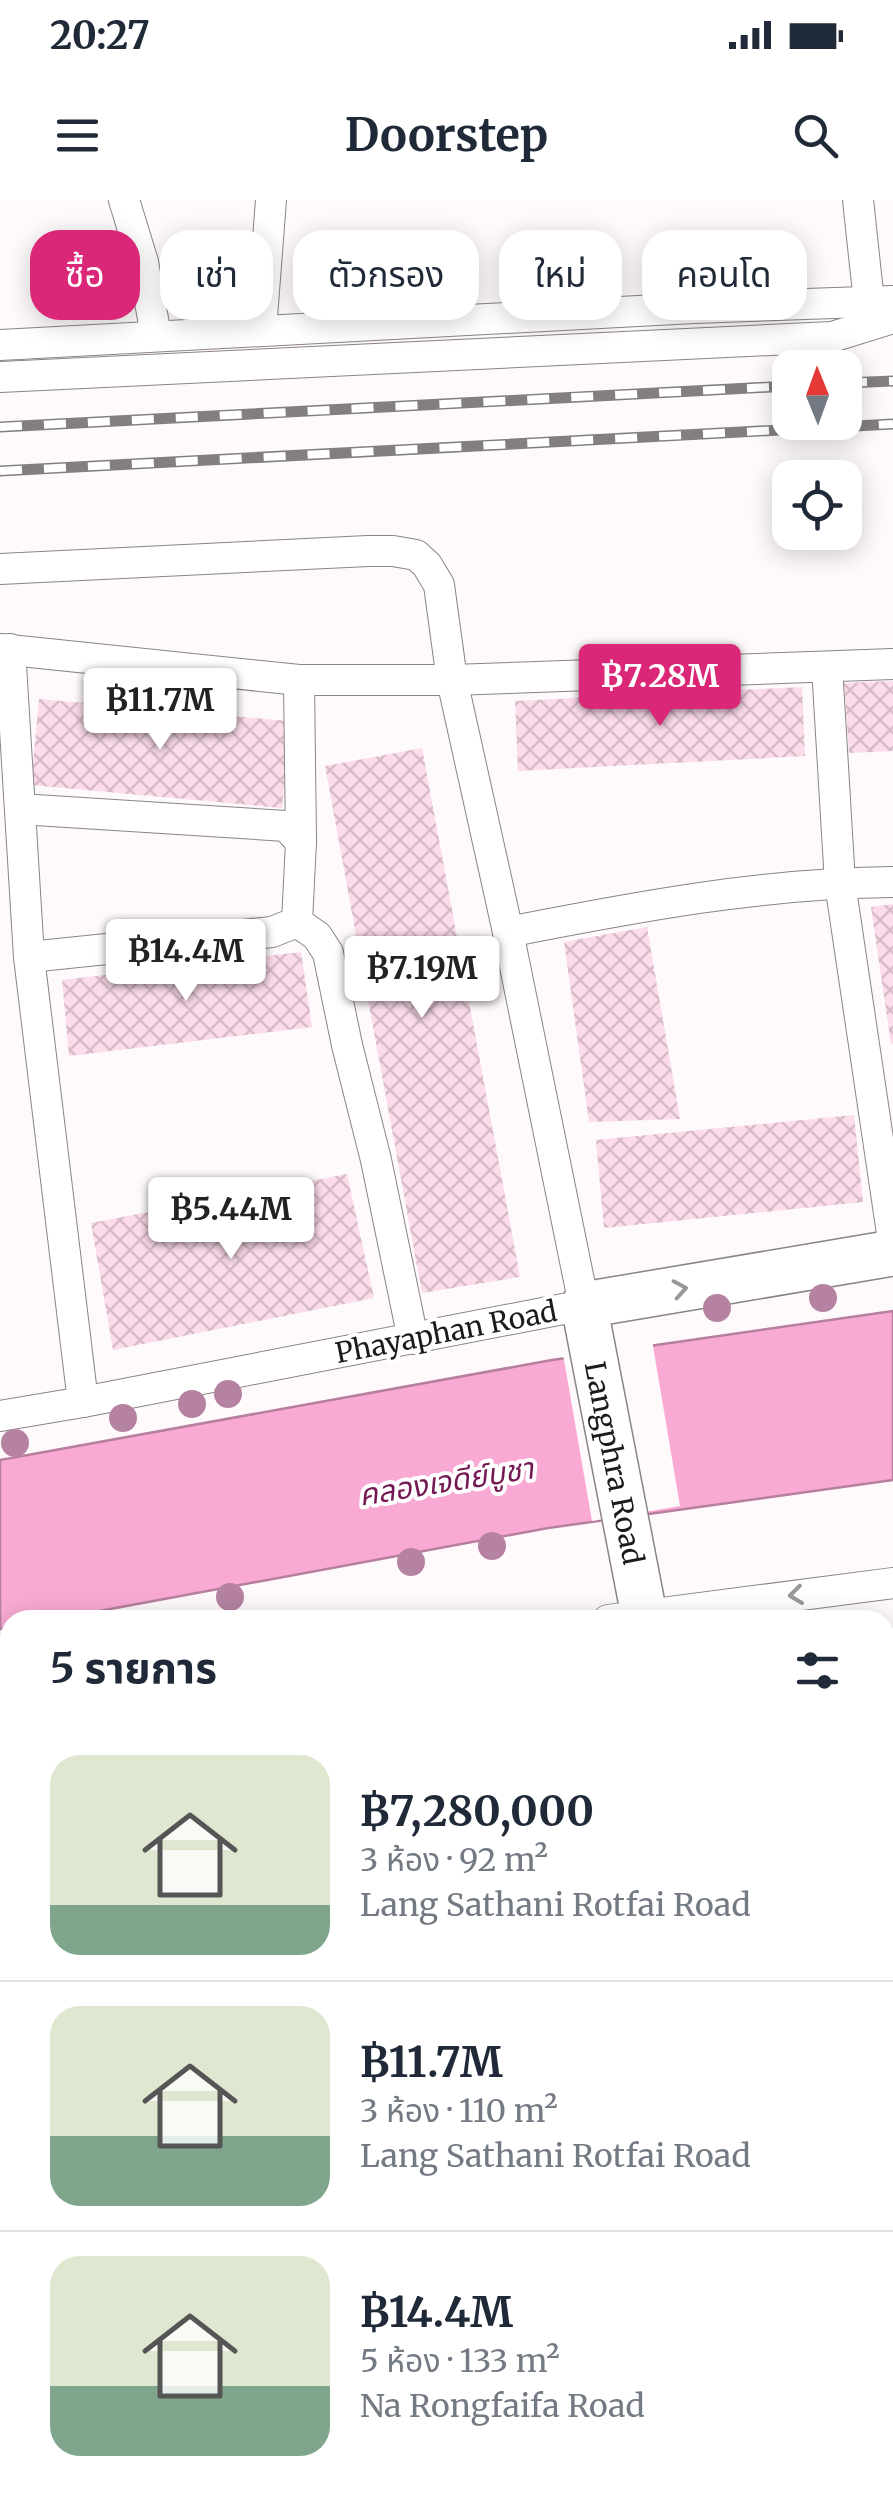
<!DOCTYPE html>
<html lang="th">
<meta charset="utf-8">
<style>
:root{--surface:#fff;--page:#f2f2f3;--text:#1f2937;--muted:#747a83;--line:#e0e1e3;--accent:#db2777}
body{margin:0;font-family:Merriweather,"Noto Sans Thai",serif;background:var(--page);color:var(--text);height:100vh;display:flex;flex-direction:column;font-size:38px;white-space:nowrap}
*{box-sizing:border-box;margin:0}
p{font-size:32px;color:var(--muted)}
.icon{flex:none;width:55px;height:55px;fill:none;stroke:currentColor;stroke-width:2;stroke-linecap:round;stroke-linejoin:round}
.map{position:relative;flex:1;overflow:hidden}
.sheet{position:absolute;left:0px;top:1410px;width:895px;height:892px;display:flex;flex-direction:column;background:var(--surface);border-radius:30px 30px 0 0;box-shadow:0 5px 25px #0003}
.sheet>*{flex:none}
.top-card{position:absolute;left:30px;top:30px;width:835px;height:90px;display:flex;gap:20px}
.needle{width:65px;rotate:359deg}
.controls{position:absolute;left:772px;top:150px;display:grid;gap:20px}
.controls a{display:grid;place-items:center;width:90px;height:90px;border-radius:20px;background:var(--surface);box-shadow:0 5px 25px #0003;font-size:50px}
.price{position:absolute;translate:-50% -85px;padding:0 22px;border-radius:10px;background:#fff;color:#222;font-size:32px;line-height:65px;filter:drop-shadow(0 2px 5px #0008)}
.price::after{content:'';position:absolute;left:50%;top:60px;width:30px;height:22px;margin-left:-15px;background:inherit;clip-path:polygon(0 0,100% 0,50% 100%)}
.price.active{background:var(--accent);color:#fff}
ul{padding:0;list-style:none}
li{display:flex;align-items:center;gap:30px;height:250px;padding:0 50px}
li+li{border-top:2px solid var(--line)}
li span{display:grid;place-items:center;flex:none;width:280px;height:200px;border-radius:30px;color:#555}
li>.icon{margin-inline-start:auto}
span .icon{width:120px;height:120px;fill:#fffc;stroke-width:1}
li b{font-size:42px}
h2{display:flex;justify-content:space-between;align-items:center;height:120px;padding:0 50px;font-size:42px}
.pill{padding:0 35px;border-radius:30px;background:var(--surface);box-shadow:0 5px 25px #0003;font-size:35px;line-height:90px}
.pill.active{background:var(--accent);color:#fff}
.status{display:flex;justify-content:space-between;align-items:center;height:70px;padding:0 50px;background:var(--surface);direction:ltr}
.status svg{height:28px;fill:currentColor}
header{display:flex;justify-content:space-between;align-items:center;height:130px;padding:0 50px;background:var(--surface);font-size:45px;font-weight:700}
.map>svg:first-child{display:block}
.water{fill:#f9aad4;stroke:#b77f9d;stroke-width:2.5}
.pier{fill:#fef9fb}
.building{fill:url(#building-cross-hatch)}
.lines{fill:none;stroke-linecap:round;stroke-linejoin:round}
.minor-casing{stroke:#8b8387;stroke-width:32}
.tertiary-casing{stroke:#8b8387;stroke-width:42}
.secondary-casing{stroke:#8b8387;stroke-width:48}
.minor{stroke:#fff;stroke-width:30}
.tertiary{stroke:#fff;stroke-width:40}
.secondary{stroke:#fff;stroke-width:45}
.rail-casing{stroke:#837f81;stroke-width:11}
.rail{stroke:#fff;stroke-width:8;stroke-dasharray:22;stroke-linecap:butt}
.tree{fill:#b582a1}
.oneway{stroke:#999899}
.labels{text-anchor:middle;stroke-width:8;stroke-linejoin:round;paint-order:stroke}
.street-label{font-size:28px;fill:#1d1a1c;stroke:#fff}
.water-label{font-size:30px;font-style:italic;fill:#731852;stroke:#fff}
</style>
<div class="status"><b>20:27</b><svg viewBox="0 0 49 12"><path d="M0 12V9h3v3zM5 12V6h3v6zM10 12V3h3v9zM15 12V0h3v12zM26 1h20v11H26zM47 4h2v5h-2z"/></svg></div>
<header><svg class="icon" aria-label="menu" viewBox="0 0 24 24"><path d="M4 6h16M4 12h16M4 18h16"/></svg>Doorstep<svg class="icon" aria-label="search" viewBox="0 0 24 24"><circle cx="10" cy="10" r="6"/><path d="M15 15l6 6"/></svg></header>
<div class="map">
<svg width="893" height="2302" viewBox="0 0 893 2302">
<defs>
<pattern id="building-cross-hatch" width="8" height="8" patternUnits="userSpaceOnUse" patternTransform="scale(2.5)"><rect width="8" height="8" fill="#fcdbeb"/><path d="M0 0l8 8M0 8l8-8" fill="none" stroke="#d8bbc9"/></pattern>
</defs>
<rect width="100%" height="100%" fill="#fef9fb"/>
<path class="water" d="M893 1111V1280L548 1328 51 1420H10V1428L0 1429V1260L552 1160Z"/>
<path class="pier" d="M652 1140 680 1306 592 1321 563 1154Z"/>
<g class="building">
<path d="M893 481V551L849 553 844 483Z"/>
<path d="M802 487 805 556 518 571 515 501Z"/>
<path d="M39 499 289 521 282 608 31 585Z"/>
<path d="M422 548 520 1077 422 1093 325 566Z"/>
<path d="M893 704V844H891L871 707Z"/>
<path d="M647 727 680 919 589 922 564 742Z"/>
<path d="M301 752 312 827 69 856 62 780Z"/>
<path d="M854 915 863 1002 604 1028 596 940Z"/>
<path d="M347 974 374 1098 113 1150 91 1023Z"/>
<path d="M893 1430V1595L885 1596V1431Z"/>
<path d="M10 1559V1673L0 1675V1561Z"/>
<path d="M893 1610V1819L885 1821V1611Z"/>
<path d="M10 1683V1742L0 1744V1684Z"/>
<path d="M10 1784V1877L0 1879V1785Z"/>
<path d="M893 1831V2002L885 2003V1832Z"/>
<path d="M10 1988V2070H8L0 2010V1989Z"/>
<path d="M10 2087V2270L0 2271V2088Z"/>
<path d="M163 2292H238L240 2302H164Z"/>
<path d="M380 2292H480L481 2302H382Z"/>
<path d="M603 2292H621L623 2302H568V2297Z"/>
<path d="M666 2292H761L763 2302H668Z"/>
</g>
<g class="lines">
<defs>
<g id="minor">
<path d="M124 0 143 62 156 136"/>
<path d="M858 0 869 102"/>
<path d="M261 130 271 0"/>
<path d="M0 145 694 108 893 101"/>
<path d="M0 177 832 137 893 118"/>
<path d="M0 369 368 351H393L416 355 427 365 439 385 452 480 508 732 584 1105 83 1202 0 1216"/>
<path d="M0 449 299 480H452L893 464"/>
<path d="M10 449 29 757 83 1202"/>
<path d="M827 467 840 683 893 1040"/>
<path d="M299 480 301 642"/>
<path d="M20 609 286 626 301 642 297 722 272 732 29 757"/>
<path d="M297 722 317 736 328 753 347 845 376 960 413 1139"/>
<path d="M508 732C635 707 763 683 893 682"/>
<path d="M608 1420 893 1383"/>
<path d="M0 1523 10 1521"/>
<path d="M345 2292 346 2302"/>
</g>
<path id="tertiary" d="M885 2056 893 2055"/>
<g id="secondary">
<path d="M645 1420 584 1105 893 1053"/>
<path d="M805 2292 807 2302"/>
</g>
</defs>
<use href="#minor" class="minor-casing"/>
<use href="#tertiary" class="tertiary-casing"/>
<use href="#secondary" class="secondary-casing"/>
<use href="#minor" class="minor"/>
<use href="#tertiary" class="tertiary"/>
<use href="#secondary" class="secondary"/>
<defs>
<g id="rail">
<path d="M845 183 893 181"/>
<path d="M0 227 790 186"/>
<path d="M0 271 893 224"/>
</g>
</defs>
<use href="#rail" class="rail-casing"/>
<use href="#rail" class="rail"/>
</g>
<g class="tree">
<circle cx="823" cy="1098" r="14"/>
<circle cx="717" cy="1108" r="14"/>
<circle cx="228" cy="1194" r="14"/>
<circle cx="192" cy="1204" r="14"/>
<circle cx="123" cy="1218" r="14"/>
<circle cx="15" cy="1243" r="14"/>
<circle cx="492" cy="1346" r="14"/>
<circle cx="411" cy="1362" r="14"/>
<circle cx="230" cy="1397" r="14"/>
</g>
<defs><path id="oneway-chevron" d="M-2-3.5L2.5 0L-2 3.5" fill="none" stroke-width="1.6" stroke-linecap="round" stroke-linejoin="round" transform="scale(2.5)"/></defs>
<g class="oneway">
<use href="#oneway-chevron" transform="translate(680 1089) rotate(-10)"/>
<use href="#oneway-chevron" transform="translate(796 1395) rotate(173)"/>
</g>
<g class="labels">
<g class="street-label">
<text transform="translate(446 1132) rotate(-11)" y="10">Phayaphan Road</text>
<text transform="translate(614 1263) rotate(79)" y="10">Langphra Road</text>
</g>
<g class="water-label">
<text transform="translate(446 1282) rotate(-9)" y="10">คลองเจดีย์บูชา</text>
</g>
</g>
</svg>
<div class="controls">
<a><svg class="needle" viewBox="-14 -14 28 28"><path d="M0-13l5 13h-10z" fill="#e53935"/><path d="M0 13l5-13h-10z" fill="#747a83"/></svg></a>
<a><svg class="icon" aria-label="locate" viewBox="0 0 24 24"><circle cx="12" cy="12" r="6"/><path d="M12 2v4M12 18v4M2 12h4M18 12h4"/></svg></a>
</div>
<b class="price active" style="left:660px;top:529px">฿7.28M</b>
<b class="price" style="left:160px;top:553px">฿11.7M</b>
<b class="price" style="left:186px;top:804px">฿14.4M</b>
<b class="price" style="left:422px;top:821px">฿7.19M</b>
<b class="price" style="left:231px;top:1062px">฿5.44M</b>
<div class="top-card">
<a class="pill active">ซื้อ</a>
<a class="pill">เช่า</a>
<a class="pill">ตัวกรอง</a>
<a class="pill">ใหม่</a>
<a class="pill">คอนโด</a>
</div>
<section class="sheet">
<h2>5 รายการ<svg class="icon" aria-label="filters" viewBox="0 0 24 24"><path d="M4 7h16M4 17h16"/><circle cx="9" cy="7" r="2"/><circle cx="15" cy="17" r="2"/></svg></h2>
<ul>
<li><span style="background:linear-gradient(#dfe7d0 75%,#7fa58c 0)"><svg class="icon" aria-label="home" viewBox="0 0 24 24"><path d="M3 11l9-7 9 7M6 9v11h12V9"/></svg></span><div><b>฿7,280,000</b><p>3 ห้อง · 92 m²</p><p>Lang Sathani Rotfai Road</p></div></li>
<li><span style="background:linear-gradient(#dfe7d0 65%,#7fa58c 0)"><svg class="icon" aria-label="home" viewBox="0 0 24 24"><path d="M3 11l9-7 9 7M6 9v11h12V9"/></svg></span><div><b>฿11.7M</b><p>3 ห้อง · 110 m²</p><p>Lang Sathani Rotfai Road</p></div></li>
<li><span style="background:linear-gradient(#dfe7d0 65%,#7fa58c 0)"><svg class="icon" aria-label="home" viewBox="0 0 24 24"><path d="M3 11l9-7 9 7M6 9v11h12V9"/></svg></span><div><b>฿14.4M</b><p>5 ห้อง · 133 m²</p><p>Na Rongfaifa Road</p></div></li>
</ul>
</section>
</div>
